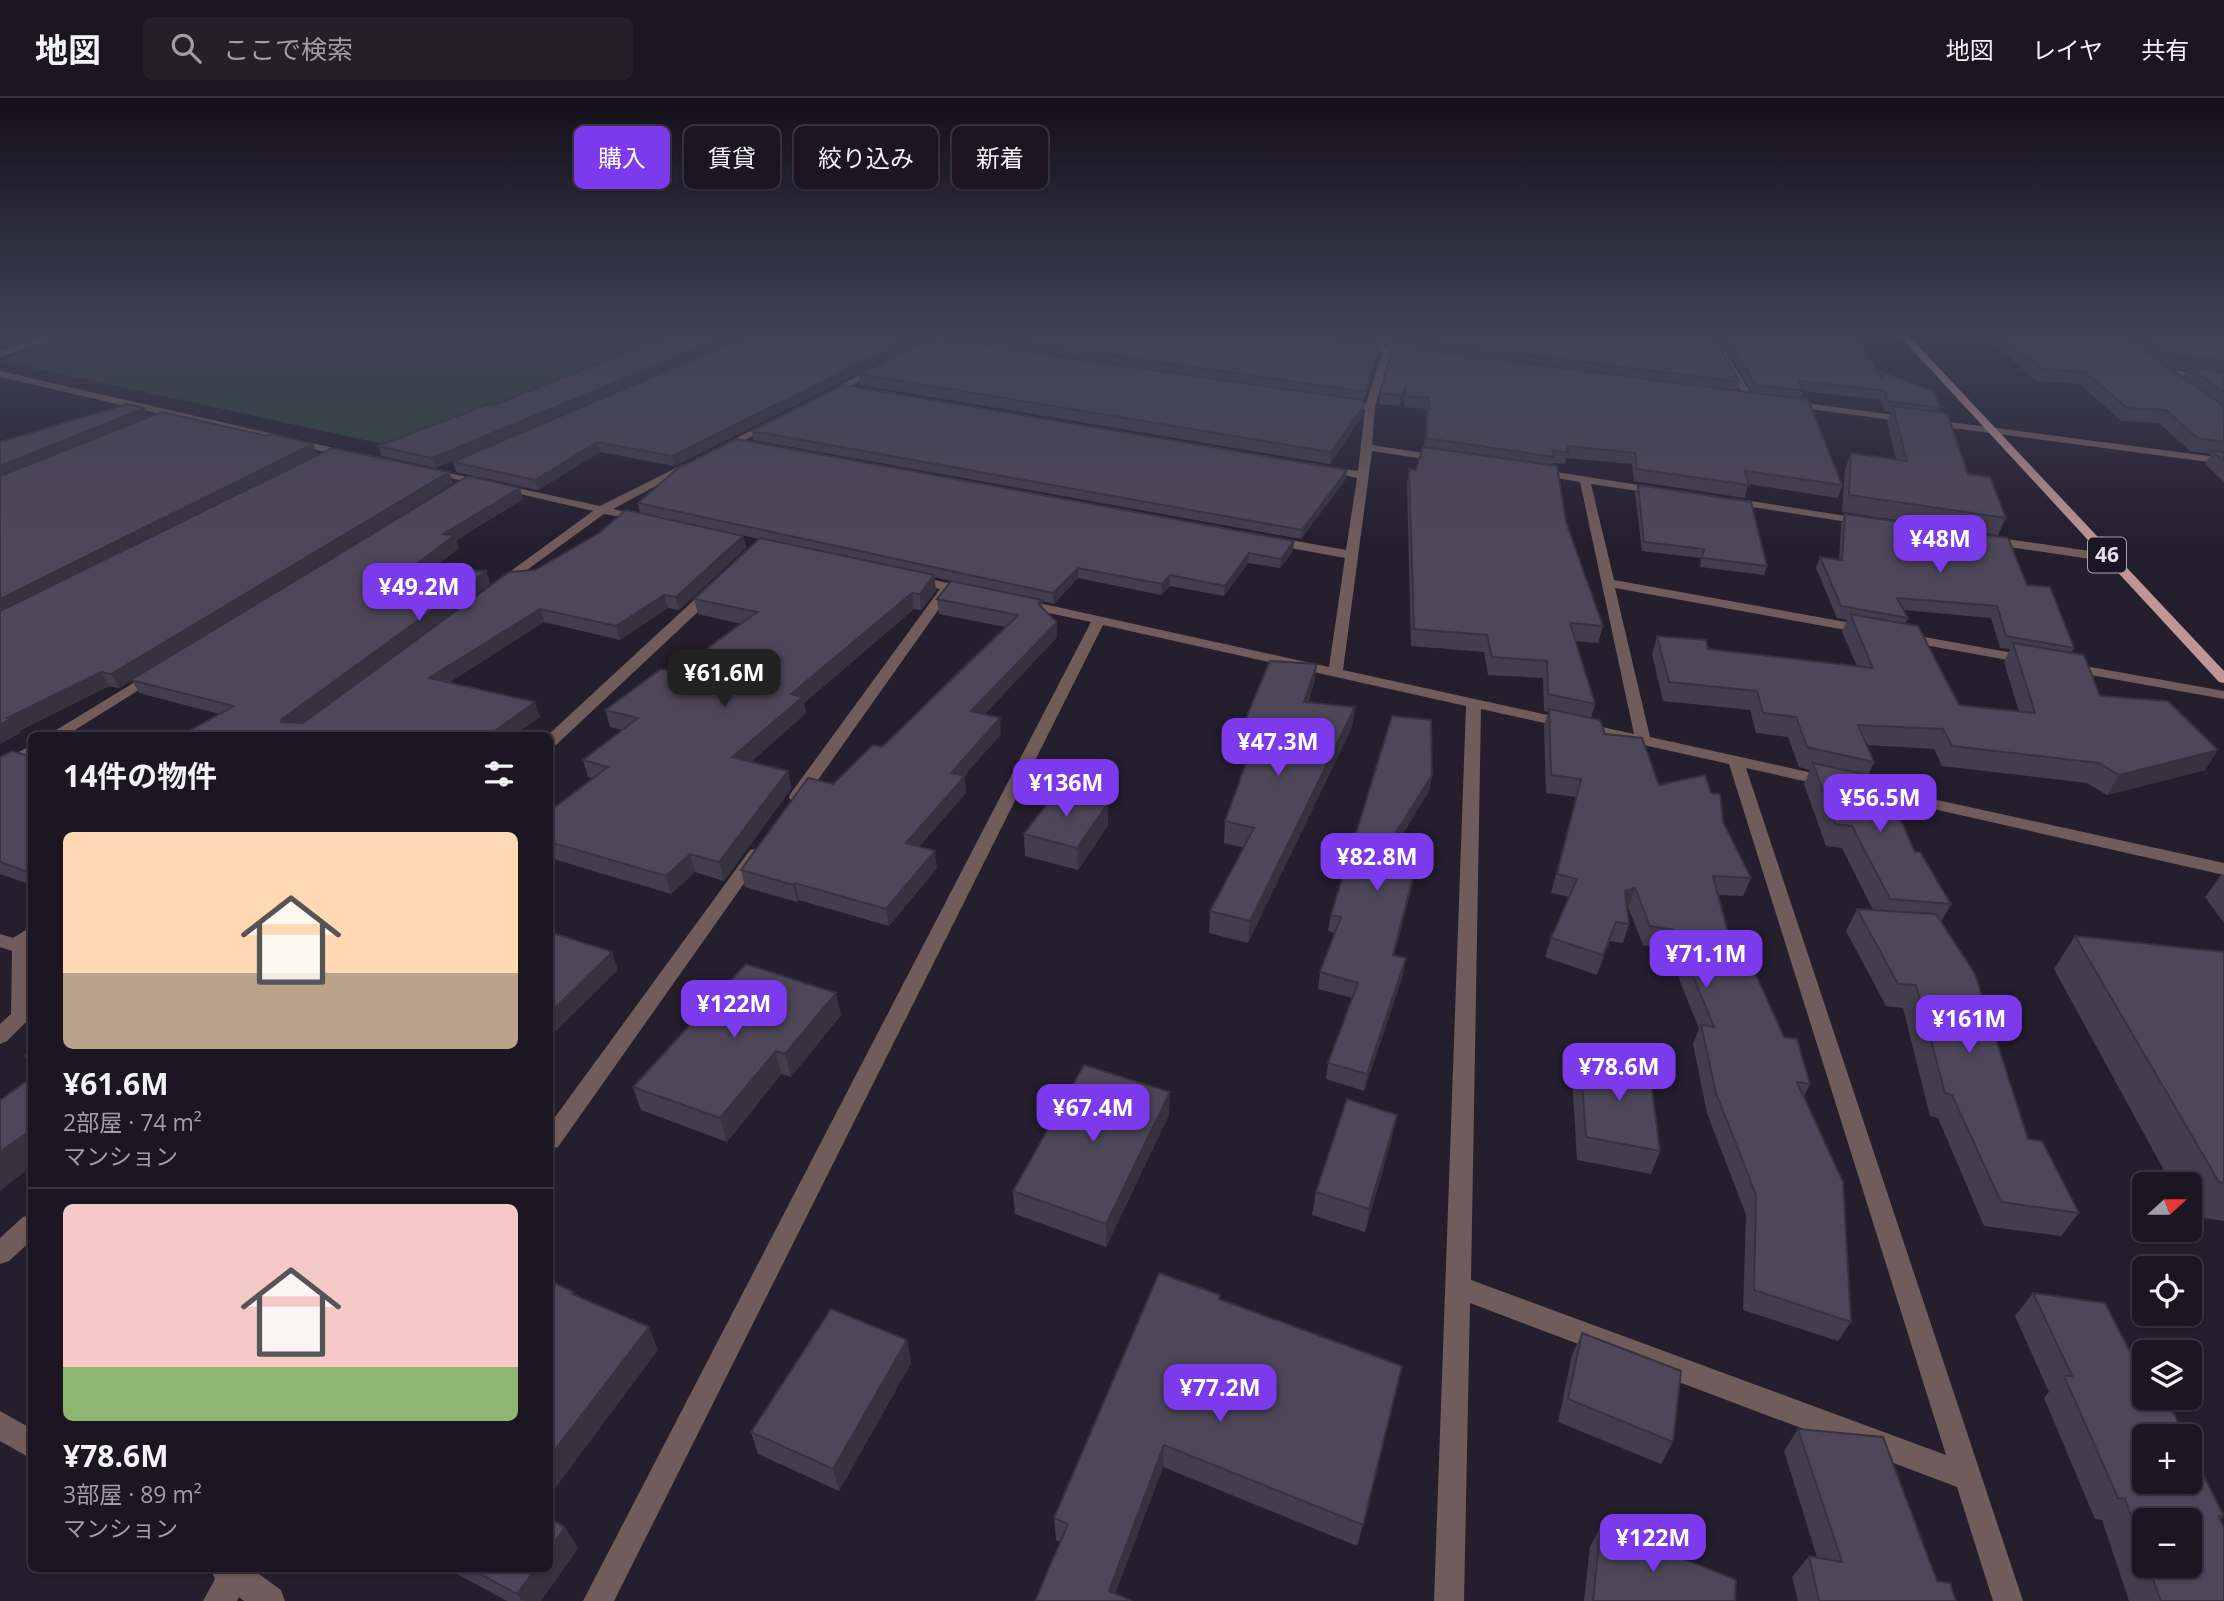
<!DOCTYPE html>
<html lang="ja">
<meta charset="utf-8">
<style>
:root{--surface:#1c1622;--page:#251f2a;--text:#f1f3f6;--muted:#a09fa5;--line:#3a3540;--accent:#7c3aed}
body{margin:0;font-family:"Open Sans","Noto Sans JP",sans-serif;background:var(--page);color:var(--text);height:100vh;display:flex;flex-direction:column;font-size:26px;white-space:nowrap}
*{box-sizing:border-box;margin:0}
p{font-size:23px;color:var(--muted)}
.icon{flex:none;width:38px;height:38px;fill:none;stroke:currentColor;stroke-width:2;stroke-linecap:round;stroke-linejoin:round}
.map{position:relative;flex:1;overflow:hidden}
.drawer{position:absolute;left:28px;top:634px;width:525px;height:840px;display:flex;flex-direction:column;background:var(--surface);border-radius:10px;box-shadow:0 2px 5px #0004,0 0 0 2px var(--line)}
.drawer>*{flex:none}
.top-card{position:absolute;left:574px;top:28px;width:665px;height:63px;display:flex;gap:14px}
.needle{width:46px;rotate:69deg}
.controls{position:absolute;left:2132px;top:1074px;display:grid;gap:14px}
.controls a{display:grid;place-items:center;width:70px;height:70px;border-radius:10px;background:var(--surface);box-shadow:0 2px 5px #0004,0 0 0 2px var(--line);font-size:35px}
.price{position:absolute;translate:-50% -60px;padding:0 16px;border-radius:14px;background:var(--accent);color:#fff;font-size:23px;line-height:46px;filter:drop-shadow(0 2px 4px #0008)}
.price::after{content:'';position:absolute;left:50%;top:42px;width:21px;height:16px;margin-left:-10px;background:inherit;clip-path:polygon(0 0,100% 0,50% 100%)}
.price.active{background:#222;color:#fff}
ul{padding:0;list-style:none}
li{display:grid;align-content:center;gap:14px;height:371px;padding:0 35px}
li+li{border-top:2px solid var(--line)}
li span{display:grid;place-items:center;height:217px;border-radius:10px;color:#555}
li>.icon{margin-inline-start:auto}
span .icon{width:126px;height:126px;fill:#fffc;stroke-width:1}
li b{font-size:30px}
h2{display:flex;justify-content:space-between;align-items:center;height:84px;padding:0 35px;font-size:30px}
.pill{padding:0 24px;border-radius:10px;background:var(--surface);box-shadow:0 2px 5px #0004,0 0 0 2px var(--line);font-size:24px;line-height:63px}
.pill.active{background:var(--accent);color:#fff}
header{display:flex;align-items:center;gap:42px;box-sizing:border-box;height:98px;padding:0 35px;background:var(--surface);border-bottom:2px solid var(--line)}
header strong{font-size:33px}
nav{display:flex;gap:38px;margin-inline-start:auto;font-size:24px}
.search{width:490px;height:63px;background:var(--page);display:flex;align-items:center;gap:18px;box-sizing:border-box;padding:0 24px;border-radius:10px;color:var(--muted);font-size:26px}
.map>svg:first-child{display:block}
.green{fill:#2c4633}
.lines{fill:none;stroke-linecap:round;stroke-linejoin:round}
.minor{fill:#705c5b;fill-rule:evenodd}
.major{fill:#c09695;fill-rule:evenodd}
.wall{fill:#443d4d;fill-rule:evenodd}
.shaded-wall{fill:#37323e}
.building{fill:#4f4759;stroke:#37323e;stroke-width:2}
.labels{text-anchor:middle;stroke-width:7;stroke-linejoin:round;paint-order:stroke}
.shield{fill:#1b1423;stroke:#a7a2ae;stroke-width:2}
.shield-label{font-size:21px;font-weight:bold;fill:#e3dfea}
</style>
<header>
<strong>地図</strong>
<div class="search"><svg class="icon" aria-label="search" viewBox="0 0 24 24"><circle cx="10" cy="10" r="6"/><path d="M15 15l6 6"/></svg>ここで検索</div>
<nav><a>地図</a><a>レイヤ</a><a>共有</a></nav>
</header>
<div class="map">
<svg width="2224" height="1503" viewBox="0 0 2224 1503">
<rect width="100%" height="100%" fill="#251e2d"/>
<path class="green" d="M83 234H681L388 347 6 264 8 259Z"/>
<g class="lines">
<g class="minor">
<path d="M58 234H72L0 259V253Z"/>
<path d="M943 234H954L918 254 911 252Z"/>
<path d="M1387 234H1396L1382 249 1419 256 1415 259 1390 255 1375 309 1372 347 1443 358 1448 361 1443 364 1372 353 1343 572 1634 636 1580 384 1533 376 1532 374 1537 371 1658 390 1664 393 1658 396 1591 386 1614 482 1868 528 1875 532 1868 536 1615 490 1650 639 1831 679 1839 684 1831 689 1746 670 2023 1503H1993L1957 1389 1470 1205 1464 1503H1434L1466 608 1103 527 614 1503H583L1091 524 1016 508 1014 505 1021 501 1329 569 1345 460 1269 446 1263 442 1269 438 1346 452 1357 380 1318 371 1323 368 1358 373 1365 311 1335 305 1340 302 1366 306 1382 254 1352 248 1356 245 1373 248ZM1481 611 1729 666 1946 1357 1471 1182Z"/>
<path d="M1705 234H1713L1754 300 1752 302H1746Z"/>
<path d="M878 267 885 269 828 300 820 298Z"/>
<path d="M2163 271 2224 278V284L2160 276 2159 274Z"/>
<path d="M0 273 351 354 356 357 351 360 0 279Z"/>
<path d="M1789 303 2224 360V366L1786 308V304Z"/>
<path d="M769 323 777 325 723 354 714 352Z"/>
<path d="M684 366 693 368 613 411 646 419V423L604 416 502 490 497 489V483L593 413 425 374 430 371 600 408Z"/>
<path d="M1731 400 1866 421 1872 424 1866 427 1727 405 1725 403Z"/>
<path d="M1987 438 2110 456 2116 460 2110 464 1983 445V439Z"/>
<path d="M912 477 975 491 976 494 970 498 951 494 803 703H791L789 699 791 695 940 491 908 484V478Z"/>
<path d="M712 489 717 490V496L556 647 550 649 548 637 707 490Z"/>
<path d="M1902 535 2030 558 2037 562 2030 566 1897 542 1895 539Z"/>
<path d="M2068 565 2224 593V601L2063 572 2061 569Z"/>
<path d="M153 573 160 577 158 580 67 637H48Z"/>
<path d="M32 647V659L0 676V664Z"/>
<path d="M1869 687 2224 765V777L1863 695 1861 692Z"/>
<path d="M756 751 765 756 762 760 558 1049 550 1052V1026L750 752Z"/>
<path d="M32 828 31 919 7 943 0 946V926L11 916 12 853 0 849V836L13 840Z"/>
<path d="M32 1116V1142L9 1163 0 1166V1140L23 1119Z"/>
<path d="M0 1313 32 1331V1361L0 1343Z"/>
<path d="M210 1470H257L256 1474 281 1492 285 1503H244L239 1499 237 1503H203L215 1481Z"/>
</g>
<path class="major" d="M1896 234H1905L2224 573V585L2219 584Z"/>
</g>
<g class="wall">
<path d="M899 234H937L928 239Z"/>
<path d="M946 234H1289L1380 248 1379 256 1363 303 1361 320 1330 366 860 287 859 276 1156 272 947 241Z"/>
<path d="M1296 234H1383L1373 245Z"/>
<path d="M1715 234H1853L1879 276 1880 273 1940 310 1939 314 1968 376 2006 420 1998 437 1842 414 1845 371 1851 355 1896 361 1887 324 1891 314 1884 313 1881 302 1803 293 1800 301 1842 387 1838 400 1748 386 1745 400 1634 383 1632 366 1566 360 1565 366 1553 365 1552 367 1566 424 1603 528 1598 545 1575 543 1595 606 1591 620 1605 636 1659 687 1711 695 1723 724 1751 780 1743 798 1718 797 1736 865 1784 939 1810 986 1804 998 1851 1224 1838 1243 1743 1212 1746 1117 1707 1015 1693 946 1699 931 1667 851 1643 847 1628 809 1627 810 1629 826 1623 845 1610 843 1597 877 1545 859 1551 840 1569 799 1551 795 1576 699 1546 695 1544 628 1548 614 1544 613 1543 580 1488 577 1484 554 1411 548 1407 386 1409 371 1416 372 1424 349 1427 311 1404 309V301L1399 308 1379 306 1380 295 1393 248 1387 247 1388 239 1740 284 1737 292 1753 295Z"/>
<path d="M1981 234H2224V384L2205 366 2211 356 2190 353 2159 325 2121 323 2080 286 2036 283ZM2168 270 2187 272 2183 280Z"/>
<path d="M913 247 675 368 600 354 538 392 456 374 453 364Z"/>
<path d="M489 306 436 370 382 358 378 348Z"/>
<path d="M148 319 313 346 318 357 449 374 453 385 254 507 520 390 523 401 457 442 459 450 432 471 486 473 490 486 302 625 535 472 743 438 746 450 679 512 668 510 620 542 544 524 449 584 540 619 514 637H182L219 616 139 595 132 582 119 590 109 588 19 633 20 635 0 646V344Z"/>
<path d="M752 333 1346 381 1301 441 753 342Z"/>
<path d="M1638 387 1767 468 1764 477 1700 469 1701 460 1642 453 1635 395Z"/>
<path d="M638 405 1294 443 1293 453 1280 470 1248 465 1224 498 1170 488 1161 497 1078 480 1054 506 1042 503 1043 511 1057 524V539L985 616 1001 636 964 678 966 695 919 748 937 770 889 828 799 802 797 804 745 789 741 772 833 686 882 649 1005 529 939 516 937 501 951 483 934 479 936 493 921 512 914 511 804 605 806 615 751 664 788 673 791 691 724 783 695 774 671 796 550 760V713L592 680 588 679 583 662 622 632 610 629 605 612 675 574 741 526 698 516 694 501 759 441 640 415Z"/>
<path d="M1845 416 2027 487 2074 550 2071 555 2100 598 2218 652 2205 672 2107 697 2087 685 1942 668 1934 651 1867 647 1874 664 1868 677 1915 754 1951 806 1941 824 2028 1041 2079 1115 2061 1138 1984 1128 1938 1020 1930 1018 1903 910 1886 908 1846 833 1857 811 1873 812 1842 750 1826 748 1804 686 1810 672 1799 669 1788 639 1756 635 1750 612 1663 603 1652 556 1657 538 1708 551 1857 568 1842 534 1847 522 1837 520 1816 470 1820 459 1839 462 1841 426ZM1904 512 1991 520 2000 550 2010 551 2004 564 2019 614 1959 607 1905 526 1908 520Z"/>
<path d="M1317 566 1314 585 1308 605 1355 609 1352 629 1248 845 1209 835 1210 813 1244 750 1224 745 1225 723 1254 643 1245 640 1246 620Z"/>
<path d="M0 659H32V787L0 776Z"/>
<path d="M1432 677 1429 693 1387 762 1413 784 1394 857 1403 877 1364 993 1326 981 1328 965 1352 900 1318 891 1320 874 1335 835 1328 833 1331 817Z"/>
<path d="M1108 705V727L1078 772 1025 758 1024 736Z"/>
<path d="M2221 777H2224V825L2205 799Z"/>
<path d="M2075 838 2224 854V1123L2190 1118 2189 1087H2172L2054 871Z"/>
<path d="M841 917 791 979 781 976 727 1044 641 1012 633 989Z"/>
<path d="M1580 957 1660 1053 1651 1076 1577 1062 1572 980Z"/>
<path d="M1169 1017 1106 1149 1015 1116 1013 1093Z"/>
<path d="M1392 1040 1365 1134 1312 1117 1316 1094Z"/>
<path d="M2033 1195 2144 1300 2224 1419 2221 1421 2224 1503H2129L2102 1422 2095 1421 2044 1300 2049 1294 2015 1218ZM2144 1423 2189 1468H2144Z"/>
<path d="M1220 1197V1201L1363 1427 1357 1448 1163 1369 1115 1496 1035 1503 1060 1444 1056 1442 1054 1420Z"/>
<path d="M1582 1235 1673 1344 1661 1366 1558 1324 1572 1257Z"/>
<path d="M907 1242 911 1265 839 1393 758 1356 751 1334Z"/>
<path d="M1798 1331 1956 1503H1798L1792 1479 1809 1458 1817 1459 1784 1353Z"/>
<path d="M1601 1427 1735 1503H1584L1590 1449Z"/>
<path d="M565 1429 578 1450 541 1503H507L446 1470H550Z"/>
</g>
<g class="shaded-wall">
<path d="M736 234H757L436 370 432 360Z"/>
<path d="M928 234H937L928 239Z"/>
<path d="M1376 234H1383L1373 245 1374 237Z"/>
<path d="M912 239 913 247 675 368 672 358Z"/>
<path d="M1380 248 1379 256 1364 303 1365 294Z"/>
<path d="M1406 290 1404 301 1399 308 1401 297Z"/>
<path d="M1363 309 1361 320 1330 366 1331 354Z"/>
<path d="M144 310 149 320 0 382V368Z"/>
<path d="M597 344 600 354 538 392 535 382Z"/>
<path d="M313 346 318 357 0 518V501Z"/>
<path d="M1347 372 1346 381 1301 441 1302 432Z"/>
<path d="M449 374 453 385 119 590 111 576Z"/>
<path d="M520 390 523 401 457 442 459 450 416 482 411 470 443 436Z"/>
<path d="M743 438 746 450 679 512 676 499Z"/>
<path d="M1294 443 1293 453 1280 470 1281 461Z"/>
<path d="M1249 455 1248 465 1224 498 1225 488Z"/>
<path d="M1078 470V480L1054 506 1053 495Z"/>
<path d="M486 473 490 486 288 635 281 624 282 621Z"/>
<path d="M934 477 936 493 921 512 920 496Z"/>
<path d="M1170 477V488L1161 497 1162 486Z"/>
<path d="M912 495 914 511 804 605 806 615 736 677 732 659 791 596Z"/>
<path d="M664 497 668 510 620 542 616 528Z"/>
<path d="M540 511 544 524 435 594 429 580Z"/>
<path d="M1057 524V539L973 629 971 613Z"/>
<path d="M1317 566 1314 585 1301 624 1304 604Z"/>
<path d="M101 574 109 588 19 633 20 635 0 646V627L7 620Z"/>
<path d="M535 604 540 619 514 637H489Z"/>
<path d="M1355 609 1352 629 1248 845 1250 823Z"/>
<path d="M1000 620 1001 636 952 691 951 675Z"/>
<path d="M2218 652 2205 672 2107 697 2119 677Z"/>
<path d="M788 673 791 691 724 783 719 764Z"/>
<path d="M1432 677 1429 693 1378 776 1380 760Z"/>
<path d="M965 678 966 695 908 762 906 745Z"/>
<path d="M1108 705V727L1078 772 1077 750Z"/>
<path d="M935 753 937 770 889 828 886 811Z"/>
<path d="M690 756 695 774 671 796 666 778Z"/>
<path d="M1416 768 1413 784 1390 873 1393 857Z"/>
<path d="M795 785 799 802 797 804 793 787Z"/>
<path d="M1635 790 1628 809 1619 812 1625 793Z"/>
<path d="M1616 824 1610 843 1597 877 1603 857Z"/>
<path d="M612 854 618 872 550 939V915Z"/>
<path d="M1406 860 1403 877 1364 993 1367 976Z"/>
<path d="M836 895 841 917 791 979 785 956Z"/>
<path d="M776 953 781 976 727 1044 720 1020Z"/>
<path d="M1170 994 1169 1017 1106 1149V1126Z"/>
<path d="M1397 1017 1392 1040 1365 1134 1369 1111Z"/>
<path d="M32 1031V1068L0 1093V1054Z"/>
<path d="M649 1229 658 1252 550 1397V1358Z"/>
<path d="M907 1242 911 1265 839 1393 833 1371Z"/>
<path d="M1164 1347 1163 1369 1112 1503 1109 1493Z"/>
<path d="M565 1429 578 1450 541 1503H522L517 1496 536 1470H550V1451Z"/>
</g>
<g class="building">
<path d="M678 234H736L432 360 378 348 489 306 494 307Z"/>
<path d="M758 234H888L912 239 672 358 597 344 535 382 453 364Z"/>
<path d="M955 234H1289L1380 248 1365 294Z"/>
<path d="M1356 234H1376L1374 237Z"/>
<path d="M1393 234H1710L1740 284 1388 239Z"/>
<path d="M1723 234H1853L1882 281 1880 273 1934 293 1940 310 1887 303 1885 293 1799 283 1803 293 1756 287Z"/>
<path d="M1999 234H2117L2224 308V344L2197 340 2166 312 2127 310 2085 274 2042 271Z"/>
<path d="M2137 234H2214L2224 236V263L2173 258Z"/>
<path d="M931 240 1363 302V309L1331 354 859 276Z"/>
<path d="M1393 248 1808 302 1842 387 1745 373 1749 387 1637 371 1635 355 1568 348V354L1553 353 1554 359 1426 340 1429 300 1406 298V290L1401 297 1380 295Z"/>
<path d="M2189 269 2224 274V294Z"/>
<path d="M843 287 1347 372 1302 432 752 333Z"/>
<path d="M127 306 144 310 0 368V344Z"/>
<path d="M1893 308 1947 315 1968 376 1990 379 2006 420 1849 397 1851 355 1907 363Z"/>
<path d="M162 314 267 338 272 336 313 346 0 501V378Z"/>
<path d="M736 341 1294 443 1281 461 1249 455 1225 488 1170 477 1162 486 1078 470 1053 495 638 405 678 370Z"/>
<path d="M1423 349 1557 368 1566 424 1603 528 1570 525 1595 606 1548 596 1547 563 1492 559 1487 537 1414 531 1409 371 1416 372Z"/>
<path d="M332 350 449 374 111 576 101 574 7 620 11 621 0 627V513Z"/>
<path d="M2212 353 2224 354V363Z"/>
<path d="M468 378 520 390 443 436 455 437 411 470 486 473 282 621 281 624 303 625 509 474 535 472 599 435 626 412 743 438 676 499 664 497 616 528 540 511 429 580 535 604 489 637H182L234 608 131 582Z"/>
<path d="M1638 387 1751 404 1767 468 1702 460 1704 451 1644 444Z"/>
<path d="M1845 416 2008 440 2027 487 2050 489 2074 550 2006 538 1997 508 1897 500 1908 520 1841 508 1820 459 1842 462Z"/>
<path d="M760 440 934 477 920 496 912 495 791 596 803 599 732 659 788 673 719 764 690 756 666 778 550 744V713L608 669 583 662 638 620 605 612 661 571 675 574 757 514 694 501Z"/>
<path d="M951 483 1042 502 1038 506 1057 524 971 613 1000 620 951 675 965 678 906 745 935 753 886 811 795 785 793 787 741 772 808 680 833 686 873 647 882 649 1018 517 937 501Z"/>
<path d="M1850 516 1918 528 1959 607 2035 615 2013 545 2084 557 2100 598 2168 603 2218 652 2119 677 2099 665 1952 648 1943 631 1858 627 1874 664 1807 649 1796 619 1763 615 1757 593 1669 584 1657 538 1706 542 1708 551 1873 570Z"/>
<path d="M1270 563 1317 566 1304 604 1355 609 1250 823 1210 813 1254 730 1225 723 1261 624 1246 620Z"/>
<path d="M1549 611 1600 622 1605 636 1642 640 1659 687 1705 677 1711 695 1720 696 1723 724 1751 780 1713 778 1736 865 1751 866 1784 939 1797 941 1810 986 1797 984 1843 1084 1851 1224 1754 1192 1756 1097 1716 995 1701 927 1714 929 1674 832 1650 828 1635 790 1625 793 1629 826 1616 824 1603 857 1551 840 1577 781 1557 776 1581 681 1551 677Z"/>
<path d="M1392 618 1431 622 1432 677 1380 760 1416 768 1393 857 1406 860 1367 976 1328 965 1358 885 1320 874 1341 819 1331 817Z"/>
<path d="M12 653 32 659V774L30 775 0 764V659Z"/>
<path d="M1813 665 1882 680 1915 754H1920L1951 806 1890 801 1852 728 1835 726Z"/>
<path d="M1057 693 1108 705 1077 750 1024 736Z"/>
<path d="M1857 811 1936 816 1975 876 2028 1041 2042 1043 2079 1115 2001 1104 1952 997 1945 995 1916 887 1898 886Z"/>
<path d="M550 834 612 854 550 915Z"/>
<path d="M2075 838 2224 854V1085L2219 1084Z"/>
<path d="M746 866 836 895 785 956 776 953 720 1020 633 989Z"/>
<path d="M32 954V960L25 958Z"/>
<path d="M1580 957 1649 969 1660 1053 1586 1039Z"/>
<path d="M1084 967 1170 994 1106 1126 1013 1093Z"/>
<path d="M27 983 32 985V1031L0 1054V1002Z"/>
<path d="M1347 1001 1397 1017 1369 1111 1316 1094Z"/>
<path d="M1159 1175 1220 1197 1219 1201 1402 1268 1363 1427 1164 1347 1109 1493 1132 1503H1035L1068 1426 1054 1420Z"/>
<path d="M550 1183 574 1194 572 1196 649 1229 550 1358Z"/>
<path d="M2033 1195 2105 1205 2144 1281V1300H2166L2185 1339H2144V1384H2189V1348L2224 1418H2219L2224 1430V1503H2161L2148 1468H2189V1423H2144V1455L2125 1401 2118 1400 2064 1278H2072Z"/>
<path d="M831 1211 907 1242 833 1371 751 1334Z"/>
<path d="M1582 1235 1681 1273 1673 1344 1568 1301Z"/>
<path d="M1798 1331 1883 1339 1937 1483 1950 1485 1956 1503H1819L1809 1458 1842 1464Z"/>
<path d="M550 1421 565 1429 550 1451Z"/>
<path d="M1601 1427 1736 1482 1735 1503H1593Z"/>
<path d="M469 1470H536L517 1496Z"/>
</g>
<linearGradient id="sky" x2="0" y2="1"><stop stop-color="#141019"/><stop offset="0.53" stop-color="#404157"/><stop offset="1" stop-color="#404157" stop-opacity="0"/></linearGradient>
<rect width="2224" height="445" fill="url(#sky)"/>
<g class="labels">
<rect class="shield" x="2088" y="439.5" width="38" height="35" rx="5"/>
<g class="shield-label">
<text x="2107" y="464">46</text>
</g>
</g>
</svg>
<div class="controls">
<a><svg class="needle" viewBox="-14 -14 28 28"><path d="M0-13l5 13h-10z" fill="#e53935"/><path d="M0 13l5-13h-10z" fill="#a09fa5"/></svg></a>
<a><svg class="icon" aria-label="locate" viewBox="0 0 24 24"><circle cx="12" cy="12" r="6"/><path d="M12 2v4M12 18v4M2 12h4M18 12h4"/></svg></a>
<a><svg class="icon" aria-label="layers" viewBox="0 0 24 24"><path d="M12 4l9 5-9 5-9-5zM3 14l9 5 9-5"/></svg></a>
<a>+</a>
<a>−</a>
</div>
<b class="price" style="left:1940px;top:477px">¥48M</b>
<b class="price" style="left:419px;top:525px">¥49.2M</b>
<b class="price active" style="left:724px;top:611px">¥61.6M</b>
<b class="price" style="left:1278px;top:680px">¥47.3M</b>
<b class="price" style="left:1066px;top:721px">¥136M</b>
<b class="price" style="left:1880px;top:736px">¥56.5M</b>
<b class="price" style="left:1377px;top:795px">¥82.8M</b>
<b class="price" style="left:1706px;top:892px">¥71.1M</b>
<b class="price" style="left:734px;top:942px">¥122M</b>
<b class="price" style="left:1969px;top:957px">¥161M</b>
<b class="price" style="left:1619px;top:1005px">¥78.6M</b>
<b class="price" style="left:1093px;top:1046px">¥67.4M</b>
<b class="price" style="left:1220px;top:1326px">¥77.2M</b>
<b class="price" style="left:1653px;top:1476px">¥122M</b>
<div class="top-card">
<a class="pill active">購入</a>
<a class="pill">賃貸</a>
<a class="pill">絞り込み</a>
<a class="pill">新着</a>
</div>
<section class="drawer">
<h2>14件の物件<svg class="icon" aria-label="filters" viewBox="0 0 24 24"><path d="M4 7h16M4 17h16"/><circle cx="9" cy="7" r="2"/><circle cx="15" cy="17" r="2"/></svg></h2>
<ul>
<li><span style="background:linear-gradient(#ffd9b3 65%,#b9a48a 0)"><svg class="icon" aria-label="home" viewBox="0 0 24 24"><path d="M3 11l9-7 9 7M6 9v11h12V9"/></svg></span><div><b>¥61.6M</b><p>2部屋 · 74 m²</p><p>マンション</p></div></li>
<li><span style="background:linear-gradient(#f6c9c9 75%,#8fb573 0)"><svg class="icon" aria-label="home" viewBox="0 0 24 24"><path d="M3 11l9-7 9 7M6 9v11h12V9"/></svg></span><div><b>¥78.6M</b><p>3部屋 · 89 m²</p><p>マンション</p></div></li>
</ul>
</section>
</div>
